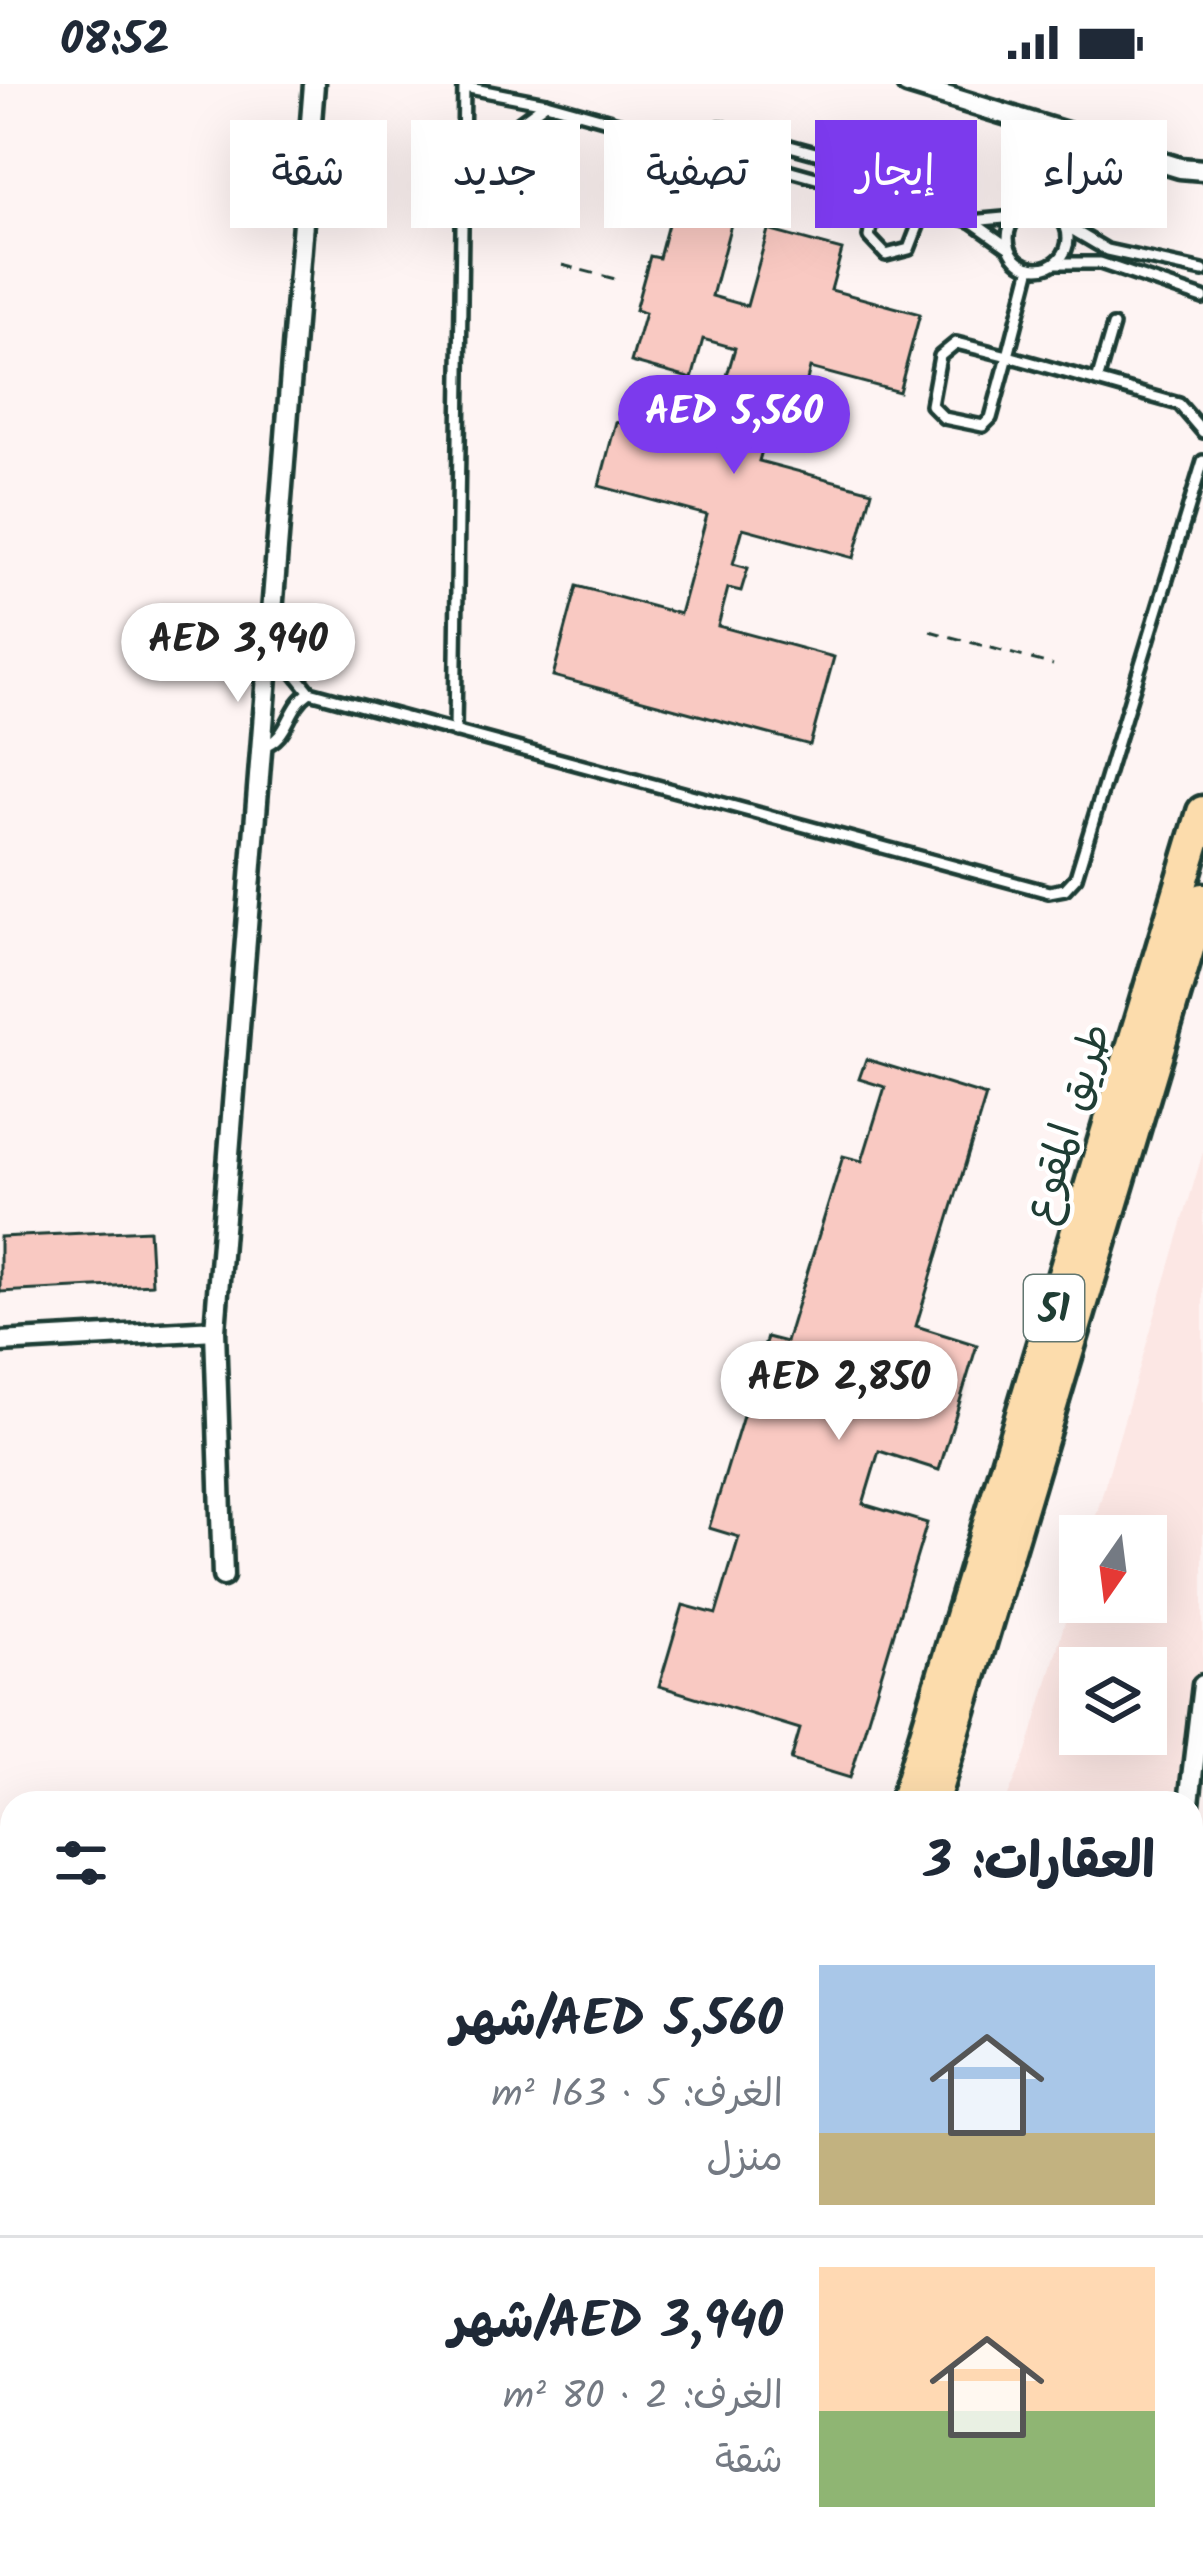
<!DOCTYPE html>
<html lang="ar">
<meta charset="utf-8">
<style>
:root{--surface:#fff;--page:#f6f6f7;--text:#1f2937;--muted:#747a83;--line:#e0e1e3;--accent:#7c3aed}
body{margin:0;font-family:Kalam,"Playpen Sans Arabic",sans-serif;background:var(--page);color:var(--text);direction:rtl;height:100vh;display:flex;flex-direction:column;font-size:45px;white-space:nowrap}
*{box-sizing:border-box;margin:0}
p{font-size:39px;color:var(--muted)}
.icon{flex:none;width:66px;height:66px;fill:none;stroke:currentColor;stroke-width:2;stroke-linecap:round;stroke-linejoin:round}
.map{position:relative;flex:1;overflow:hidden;direction:ltr}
.sheet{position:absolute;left:0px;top:1707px;width:1203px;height:771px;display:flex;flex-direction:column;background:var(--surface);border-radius:36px 36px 0 0;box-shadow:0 12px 48px #0002;direction:rtl}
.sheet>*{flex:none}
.hud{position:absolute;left:36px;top:36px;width:1131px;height:108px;direction:rtl;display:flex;gap:24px}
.needle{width:78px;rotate:194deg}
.buttons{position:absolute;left:1059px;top:1431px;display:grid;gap:24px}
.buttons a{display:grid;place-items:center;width:108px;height:108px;border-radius:0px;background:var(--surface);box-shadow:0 12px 48px #0002;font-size:60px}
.price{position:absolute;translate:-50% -102px;padding:0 27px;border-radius:42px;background:#fff;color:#222;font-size:39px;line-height:78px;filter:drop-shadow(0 3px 6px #0008)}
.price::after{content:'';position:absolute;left:50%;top:72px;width:36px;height:27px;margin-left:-18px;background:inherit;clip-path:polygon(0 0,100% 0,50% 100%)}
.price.on{background:var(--accent);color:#fff}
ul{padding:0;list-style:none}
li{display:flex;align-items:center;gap:36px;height:300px;padding:0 48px}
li+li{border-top:3px solid var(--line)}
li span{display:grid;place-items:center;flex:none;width:336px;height:240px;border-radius:0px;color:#555}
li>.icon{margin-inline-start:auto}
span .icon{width:144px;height:144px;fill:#fffc;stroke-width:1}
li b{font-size:51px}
h2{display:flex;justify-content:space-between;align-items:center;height:144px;padding:0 48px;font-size:51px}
.chip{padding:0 42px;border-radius:0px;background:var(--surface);box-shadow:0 12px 48px #0002;font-size:42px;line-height:108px}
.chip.on{background:var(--accent);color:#fff}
.status{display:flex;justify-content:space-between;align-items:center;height:84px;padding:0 60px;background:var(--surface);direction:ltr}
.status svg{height:33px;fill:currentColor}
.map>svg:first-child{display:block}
.built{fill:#fce7e4;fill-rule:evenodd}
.green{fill:#9fdba1;stroke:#5f8c6a;stroke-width:3}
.building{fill:#f9c9c2;stroke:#1f3d34;stroke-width:3}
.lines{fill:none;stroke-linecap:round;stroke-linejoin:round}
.service-casing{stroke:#1f3d34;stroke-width:18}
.minor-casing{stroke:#1f3d34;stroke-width:27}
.tertiary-casing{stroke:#1f3d34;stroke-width:33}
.primary-casing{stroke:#1f3d34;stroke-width:39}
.path{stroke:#1f3d34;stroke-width:3;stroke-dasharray:12 9;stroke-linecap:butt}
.service{stroke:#fff;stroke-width:9}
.minor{stroke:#fff;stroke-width:18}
.tertiary{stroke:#fff;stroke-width:24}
.primary{stroke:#fcdcac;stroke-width:30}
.labels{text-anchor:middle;stroke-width:9;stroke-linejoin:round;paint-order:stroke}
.shield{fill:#fff;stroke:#627771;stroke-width:3}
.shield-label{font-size:39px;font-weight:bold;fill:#1f3d34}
.street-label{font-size:42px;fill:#1f3d34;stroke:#fff}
</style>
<div class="status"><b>08:52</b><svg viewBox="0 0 49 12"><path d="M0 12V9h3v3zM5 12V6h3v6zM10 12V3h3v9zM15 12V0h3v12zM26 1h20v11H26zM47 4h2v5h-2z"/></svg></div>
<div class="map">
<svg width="1203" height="2476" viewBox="0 0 1203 2476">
<rect width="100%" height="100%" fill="#fef4f3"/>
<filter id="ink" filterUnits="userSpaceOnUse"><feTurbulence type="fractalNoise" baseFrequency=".00833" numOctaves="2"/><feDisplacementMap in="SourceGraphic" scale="24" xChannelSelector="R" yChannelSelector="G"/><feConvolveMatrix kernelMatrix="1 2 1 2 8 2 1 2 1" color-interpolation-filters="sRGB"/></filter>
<g filter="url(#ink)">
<path class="built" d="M1203 1068V2476H1025L1027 2466H1191V1719H1005L1027 1668 1080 1486V1518H1146V1452H1090ZM1080 1584H1146V1650H1080Z"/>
<path class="green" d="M48 2466H167L165 2476H50Z"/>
<g class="building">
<path d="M673 121 732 136 712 212 747 222 768 146 842 166 831 206 920 230 899 308 810 284 800 324 776 317 759 377 872 407 854 474 743 444 733 480 748 484 741 507 728 504 718 542 834 573 810 661 553 592 577 502 680 530 707 431 599 402 616 338 740 372 757 311 724 302 735 264 703 255 692 295 631 278 645 229 635 226 650 172 659 174Z"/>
<path d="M866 975 986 1012 916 1242 977 1261 939 1386 879 1367 863 1420 927 1439 850 1694 791 1676 800 1645 659 1602 683 1521 716 1530 739 1453 709 1444 767 1253 786 1258 843 1072 862 1077 885 1003 859 995Z"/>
<path d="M149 1146 152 1200 0 1208V1153Z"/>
</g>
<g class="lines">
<defs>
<g id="service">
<path d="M464 3 546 19 971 137 1008 163"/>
<path d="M707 63 713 47 720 43 852 79 859 90 856 105"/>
<path d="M877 111 869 153 886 171 909 165 925 124"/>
<path d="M462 116 482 104 502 51 546 19"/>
<circle cx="1038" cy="154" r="30"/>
<path d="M1024 124 1038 100 1054 45"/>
<path d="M1063 136 1081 54"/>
<path d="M971 137 1015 133"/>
<path d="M1068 143 1107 166 1203 187"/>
<path d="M1056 179H1100L1203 214"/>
<path d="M1031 183 1008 272 1179 320 1203 348"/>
<path d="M956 259 1008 272 991 334 983 342 944 334 931 321 940 272Z"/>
<path d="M1097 297 1113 242"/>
<path d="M273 530 291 545 294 588 310 608 1049 808 1065 805 1076 793 1203 377"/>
<path d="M455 648 464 0"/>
<path d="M261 663C291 654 286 624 310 608"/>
<path d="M1191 1887 1203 1889"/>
</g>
<g id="minor">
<path d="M907 0 1180 84 1203 86"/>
<path d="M0 1258 215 1246"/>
<path d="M223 1492 215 1246 314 0"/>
<path d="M1189 1719 1203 1601"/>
<path d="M1191 1995 1203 2083"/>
</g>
<g id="tertiary">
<path d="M0 2361 12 2363"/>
<path d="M0 2406 12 2428"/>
</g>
<g id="primary">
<path d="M905 1719 1203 728"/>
<path d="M932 1719 1203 815"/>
<path d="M27 2466 29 2476"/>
<path d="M788 2466 795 2476"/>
<path d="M197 2476 200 2466"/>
<path d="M707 2476H731"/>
<path d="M944 2476 952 2466"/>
</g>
</defs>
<use href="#service" class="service-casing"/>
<use href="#minor" class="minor-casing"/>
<use href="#tertiary" class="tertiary-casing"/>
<use href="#primary" class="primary-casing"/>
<g class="path">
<path d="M562 181 619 196"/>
<path d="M930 547 1053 581"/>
</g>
<use href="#service" class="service"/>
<use href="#minor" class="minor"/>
<use href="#tertiary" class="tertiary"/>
<use href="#primary" class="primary"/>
</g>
</g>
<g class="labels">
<rect class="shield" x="1024" y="1191" width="60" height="66" rx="9"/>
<g class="shield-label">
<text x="1054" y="1238">51</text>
</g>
<g class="street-label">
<text transform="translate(1066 1039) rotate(-73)" y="15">طريق المقوع</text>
</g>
</g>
</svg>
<div class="buttons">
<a><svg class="needle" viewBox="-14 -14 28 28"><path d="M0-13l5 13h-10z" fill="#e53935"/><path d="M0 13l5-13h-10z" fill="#747a83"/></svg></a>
<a><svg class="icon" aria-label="layers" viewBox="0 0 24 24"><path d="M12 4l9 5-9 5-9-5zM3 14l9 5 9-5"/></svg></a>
</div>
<b class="price on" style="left:734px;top:393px">AED 5,560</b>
<b class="price" style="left:238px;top:621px">AED 3,940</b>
<b class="price" style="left:839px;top:1359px">AED 2,850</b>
<div class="hud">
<a class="chip">شراء</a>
<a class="chip on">إيجار</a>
<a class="chip">تصفية</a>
<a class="chip">جديد</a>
<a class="chip">شقة</a>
</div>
<section class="sheet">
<h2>العقارات: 3<svg class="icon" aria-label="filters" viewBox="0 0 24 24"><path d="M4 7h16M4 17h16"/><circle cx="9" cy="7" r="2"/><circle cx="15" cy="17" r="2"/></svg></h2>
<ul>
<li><span style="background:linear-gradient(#a9c7e8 70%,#c2b280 0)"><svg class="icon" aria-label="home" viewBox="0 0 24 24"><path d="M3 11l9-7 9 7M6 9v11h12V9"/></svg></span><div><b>AED 5,560/شهر</b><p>الغرف: 5 · 163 m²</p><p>منزل</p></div></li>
<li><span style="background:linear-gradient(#ffd9b3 60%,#8fb573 0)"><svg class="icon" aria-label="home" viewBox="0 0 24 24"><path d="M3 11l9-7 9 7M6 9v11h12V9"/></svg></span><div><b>AED 3,940/شهر</b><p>الغرف: 2 · 80 m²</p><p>شقة</p></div></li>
</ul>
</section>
</div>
